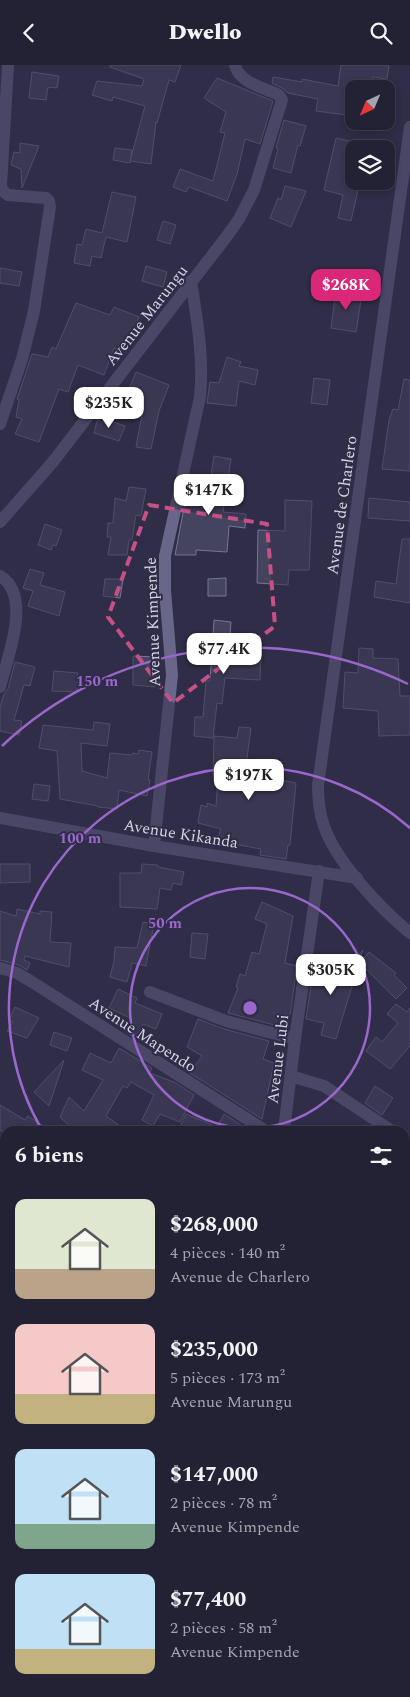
<!DOCTYPE html>
<html lang="fr">
<meta charset="utf-8">
<style>
:root{--surface:#232235;--page:#2f2f41;--text:#f1f3f6;--muted:#a3a4ad;--line:#403f50;--accent:#db2777}
body{margin:0;font-family:Spectral,serif;background:var(--page);color:var(--text);height:100vh;display:flex;flex-direction:column;font-size:19px;white-space:nowrap}
*{box-sizing:border-box;margin:0}
p{font-size:16px;color:var(--muted)}
.icon{flex:none;width:28px;height:28px;fill:none;stroke:currentColor;stroke-width:2;stroke-linecap:round;stroke-linejoin:round}
.map{position:relative;flex:1;overflow:hidden}
.panel{position:absolute;left:0px;top:1061px;width:410px;height:571px;display:flex;flex-direction:column;background:var(--surface);border-radius:15px 15px 0 0;box-shadow:0 2px 8px #0003,0 0 0 1px var(--line)}
.panel>*{flex:none}
.needle{width:32px;rotate:224deg}
.controls{position:absolute;left:345px;top:15px;display:grid;gap:10px}
.controls a{display:grid;place-items:center;width:50px;height:50px;border-radius:10px;background:var(--surface);box-shadow:0 2px 8px #0003,0 0 0 1px var(--line);font-size:25px}
.price{position:absolute;translate:-50% -42px;padding:0 11px;border-radius:10px;background:#fff;color:#222;font-size:16px;line-height:32px;filter:drop-shadow(0 1px 2px #0008)}
.price::after{content:'';position:absolute;left:50%;top:30px;width:15px;height:11px;margin-left:-8px;background:inherit;clip-path:polygon(0 0,100% 0,50% 100%)}
.price.current{background:var(--accent);color:#fff}
ul{padding:0;list-style:none}
li{display:flex;align-items:center;gap:15px;height:125px;padding:0 15px}
li span{display:grid;place-items:center;flex:none;width:140px;height:100px;border-radius:10px;color:#555}
li>.icon{margin-inline-start:auto}
span .icon{width:60px;height:60px;fill:#fffc;stroke-width:1}
li b{font-size:21px}
h2{display:flex;justify-content:space-between;align-items:center;height:60px;padding:0 15px;font-size:21px}
header{display:flex;justify-content:space-between;align-items:center;height:65px;padding:0 15px;background:var(--surface);font-size:22px;font-weight:800}
.map>svg:first-child{display:block}
.lines{fill:none;stroke-linecap:round;stroke-linejoin:round}
.stream{stroke:#5e865c;stroke-width:5}
.building{fill:#45445f;stroke:#767593}
.minor{stroke:#686789;stroke-width:12}
.marked{fill:none;stroke:#c75084;stroke-width:4;stroke-dasharray:10 6;stroke-linejoin:round}
.ring{fill:none;stroke:#9a67cc;stroke-width:2.5}
.labels{text-anchor:middle;stroke-width:4;stroke-linejoin:round;paint-order:stroke}
.street-label{font-size:16px;fill:#d4d4e4;stroke:#2f2d47}
.centre{fill:#9a67cc;stroke:#2f2d47;stroke-width:2.5}
.ring-label{font-size:15px;text-anchor:middle;font-weight:bold;fill:#9a67cc;stroke:#2f2d47;stroke-width:4;stroke-linejoin:round;paint-order:stroke}
</style>
<header><svg class="icon" aria-label="back" viewBox="0 0 24 24"><path d="M15 5l-7 7 7 7"/></svg>Dwello<svg class="icon" aria-label="search" viewBox="0 0 24 24"><circle cx="10" cy="10" r="6"/><path d="M15 15l6 6"/></svg></header>
<div class="map">
<svg width="410" height="1632" viewBox="0 0 410 1632">
<rect width="100%" height="100%" fill="#2f2d47"/>
<g class="lines">
<g class="stream">
<path d="M0 1244 5 1249"/>
<path d="M0 1274 5 1278"/>
<path d="M0 1455 5 1467"/>
<path d="M99 1628 101 1632"/>
<path d="M339 1628 342 1632"/>
</g>
</g>
<g class="building">
<path d="M110 0H181L175 17 169 15 157 58 156 57 151 99 130 96 145 41 113 32 112 36 92 30 97 16 142 21 144 14 110 2Z"/>
<path d="M341 0H389L387 14 373 12 371 24H354V51L316 46 318 34 288 28 282 23 272 18 273 12 302 17V14L338 21Z"/>
<path d="M32 7 59 11 57 23 48 22 46 35 29 33Z"/>
<path d="M217 13 273 36 260 79 245 74 237 109 227 136 189 122 186 127 173 122 180 104 213 116 225 68 220 67 226 47 204 33Z"/>
<path d="M284 55 306 61 300 81 298 80 291 108 273 103 278 84 276 83Z"/>
<path d="M336 73 354 77V116H360L351 156 338 153 343 130 324 125Z"/>
<path d="M20 78 39 81 22 123 21 104 11 100 14 87 20 88Z"/>
<path d="M115 83 132 85 130 98 113 95Z"/>
<path d="M285 121 306 126 291 162 270 153 278 133 281 135Z"/>
<path d="M112 127 136 132 127 177 106 172 101 193 92 191 90 201 74 198 77 179 82 180 86 164 102 168Z"/>
<path d="M163 156 176 160 170 179 157 175Z"/>
<path d="M146 201 167 207 163 222 142 216Z"/>
<path d="M0 203 22 207 19 221 0 218Z"/>
<path d="M336 226 362 229 356 267 331 263Z"/>
<path d="M76 238 110 250 114 242 139 252 125 287 114 283 104 310 78 300 68 327 59 324 39 377 15 369 22 354 16 352 19 335 17 334 32 289 48 292 52 282 56 284Z"/>
<path d="M227 292 241 297 239 301 258 305 255 320 239 316 236 341 207 338 210 317 219 318Z"/>
<path d="M136 307 169 320 159 346 151 384 136 382 144 339 125 334Z"/>
<path d="M314 313 330 315 327 340 311 338Z"/>
<path d="M404 314 410 315V406L382 404 389 355 393 344 398 345Z"/>
<path d="M98 352 125 361 119 376 94 368Z"/>
<path d="M214 391 231 394 223 447 246 449 245 463 229 461 227 487 196 485V490H175L187 427 208 430Z"/>
<path d="M129 422 146 424 141 451 136 450 132 475H129L127 490H108L111 472H107L108 458H113L115 433 126 436Z"/>
<path d="M369 433 410 437V456L368 453Z"/>
<path d="M285 435 312 436 309 505H289L288 520 257 518 258 465 285 466Z"/>
<path d="M45 459 62 465 56 481 53 480 51 485 38 480Z"/>
<path d="M402 474H410V538L374 532 376 516 396 519Z"/>
<path d="M30 504 44 508 40 520 65 527 59 551 28 541 33 526 23 523Z"/>
<path d="M226 513V531H208V514Z"/>
<path d="M105 514H123L120 533 103 531Z"/>
<path d="M214 555 231 557 229 584 261 586 260 615 225 613 222 639 217 638 213 673 194 671 195 652H203L206 616H210Z"/>
<path d="M359 583 373 584V593L398 594 400 631H410V670L379 671 378 646 343 643 345 607 358 608Z"/>
<path d="M133 591 155 592V622L133 620Z"/>
<path d="M15 597 35 602 30 621 24 620 14 655 22 656 19 670 0 666V642L4 629 8 624Z"/>
<path d="M54 606 78 608 77 627 52 626Z"/>
<path d="M94 657 110 659 107 681 81 678 82 706 107 713 110 688 132 690 133 688 138 689 139 685 152 687 148 715H150L147 731 119 725 117 744 98 742V741L60 734 57 686 39 683 43 660 93 665Z"/>
<path d="M239 662 251 663 245 708 296 718 290 780H288L286 794 260 790 261 784 217 776 221 764 198 758 201 740 207 742V738L216 741 218 711H213L214 671 237 673Z"/>
<path d="M34 719 50 721 48 736 32 734Z"/>
<path d="M0 799H30V817L0 818Z"/>
<path d="M142 799 158 800V802L184 807 181 820 173 818 171 825 160 823 157 844 120 842V808H141Z"/>
<path d="M262 837 293 851 285 898 297 901 290 950 285 949 282 962 228 948 238 923 236 922 240 909 245 911 252 887 259 889 267 859 255 854Z"/>
<path d="M17 844 40 849V846L52 847 50 877 71 878 69 902 25 891 24 895 30 898 27 905 19 900 0 895V846L16 851Z"/>
<path d="M143 857 154 859 146 901 132 898 127 917 110 912 114 896 115 882 137 883Z"/>
<path d="M192 868 208 869 205 894 190 892Z"/>
<path d="M363 885 336 974 321 970 324 958 306 954 314 900 344 907Z"/>
<path d="M369 887 396 908 394 910 407 923 396 934 360 898Z"/>
<path d="M118 924 137 933 135 938 162 949 156 964 143 959 136 974 126 967 132 954 109 943Z"/>
<path d="M396 939 407 947 410 943V981L390 1004 366 986 376 972 382 977 398 958 387 949Z"/>
<path d="M15 942 39 953 27 973 7 966 13 957 9 955Z"/>
<path d="M198 954 224 964 269 976 263 994 274 998 262 1054 190 1008 202 991 187 982Z"/>
<path d="M54 967 72 973 67 986 50 980Z"/>
<path d="M119 983 152 1003 150 1008 174 1017 194 1030 180 1057 160 1049 153 1061 142 1055 154 1030 131 1017 127 1023 123 1021 106 1051 127 1066H75L60 1052 69 1032 84 1046 103 1015 82 1005 90 988 111 998Z"/>
<path d="M64 995 55 1023 49 1041 34 1027Z"/>
<path d="M375 1021 393 1033 382 1050 365 1038Z"/>
<path d="M0 1040 25 1055 28 1051 51 1066H0Z"/>
<path d="M186 1049 217 1062 224 1049 241 1060 238 1066H178Z"/>
</g>
<g class="lines">
<g class="minor">
<path d="M410 62 318 720C318 735 319 747 324 761 336 797 381 844 410 868"/>
<path d="M0 359 22 294 34 246 50 142 49 136 46 133 8 130 3 126 1 121 8 0"/>
<path d="M0 457 52 398 227 171 239 154 254 125 282 35 279 30C265 23 239 18 235 0"/>
<path d="M0 511C33 531 7 593 0 622"/>
<path d="M0 753 154 781 357 813"/>
<path d="M154 781 172 610 165 525V491L200 332C204 293 197 255 191 216"/>
<path d="M0 903 17 908 29 915 266 1066"/>
<path d="M150 927 226 956 295 974"/>
<path d="M291 1011 324 1021 392 1066"/>
<path d="M282 1066 285 1057 295 974 319 806"/>
<path d="M405 1076 410 1079"/>
<path d="M405 1241 410 1243"/>
<path d="M0 1352 5 1355"/>
<path d="M405 1389 410 1383"/>
<path d="M405 1479 410 1483"/>
<path d="M0 1627 5 1617"/>
<path d="M167 1628 171 1632"/>
<path d="M327 1628 331 1632"/>
<path d="M299 1632 304 1628"/>
</g>
</g>
<path d="M0 0H410V1632H0ZM149 440 267 459 275 561 173 638 108 552Z" fill="#2f2d47" fill-opacity=".55" fill-rule="evenodd"/>
<path class="marked" d="M149 440 267 459 275 561 173 638 108 552Z"/>
<g class="ring">
<circle cx="250" cy="943" r="120"/>
<path d="M42 1065A241 241 0 0 1 410 763"/>
<path d="M2 681A361 361 0 0 1 408 619"/>
</g>
<g class="labels">
<g class="street-label">
<text transform="translate(146 250) rotate(-52)" y="6">Avenue Marungu</text>
<text transform="translate(341 440) rotate(-82)" y="6">Avenue de Charlero</text>
<text transform="translate(152 557) rotate(-92)" y="6">Avenue Kimpende</text>
<text transform="translate(181 768) rotate(9)" y="6">Avenue Kikanda</text>
<text transform="translate(143 969) rotate(33)" y="6">Avenue Mapendo</text>
<text transform="translate(277 994) rotate(-83)" y="6">Avenue Lubi</text>
</g>
</g>
<circle cx="250" cy="943" r="8" class="centre"/>
<g class="ring-label">
<text x="97" y="621">150 m</text>
<text x="80" y="778">100 m</text>
<text x="165" y="863">50 m</text>
</g>
</svg>
<div class="controls">
<a><svg class="needle" viewBox="-14 -14 28 28"><path d="M0-13l5 13h-10z" fill="#e53935"/><path d="M0 13l5-13h-10z" fill="#a3a4ad"/></svg></a>
<a><svg class="icon" aria-label="layers" viewBox="0 0 24 24"><path d="M12 4l9 5-9 5-9-5zM3 14l9 5 9-5"/></svg></a>
</div>
<b class="price current" style="left:346px;top:246px">$268K</b>
<b class="price" style="left:109px;top:364px">$235K</b>
<b class="price" style="left:209px;top:451px">$147K</b>
<b class="price" style="left:224px;top:610px">$77.4K</b>
<b class="price" style="left:249px;top:736px">$197K</b>
<b class="price" style="left:331px;top:931px">$305K</b>
<section class="panel">
<h2>6 biens<svg class="icon" aria-label="filters" viewBox="0 0 24 24"><path d="M4 7h16M4 17h16"/><circle cx="9" cy="7" r="2"/><circle cx="15" cy="17" r="2"/></svg></h2>
<ul>
<li><span style="background:linear-gradient(#dfe7d0 70%,#b9a48a 0)"><svg class="icon" aria-label="home" viewBox="0 0 24 24"><path d="M3 11l9-7 9 7M6 9v11h12V9"/></svg></span><div><b>$268,000</b><p>4 pièces · 140 m²</p><p>Avenue de Charlero</p></div></li>
<li><span style="background:linear-gradient(#f6c9c9 70%,#c2b280 0)"><svg class="icon" aria-label="home" viewBox="0 0 24 24"><path d="M3 11l9-7 9 7M6 9v11h12V9"/></svg></span><div><b>$235,000</b><p>5 pièces · 173 m²</p><p>Avenue Marungu</p></div></li>
<li><span style="background:linear-gradient(#bfe0f5 75%,#7fa58c 0)"><svg class="icon" aria-label="home" viewBox="0 0 24 24"><path d="M3 11l9-7 9 7M6 9v11h12V9"/></svg></span><div><b>$147,000</b><p>2 pièces · 78 m²</p><p>Avenue Kimpende</p></div></li>
<li><span style="background:linear-gradient(#bfe0f5 75%,#c2b280 0)"><svg class="icon" aria-label="home" viewBox="0 0 24 24"><path d="M3 11l9-7 9 7M6 9v11h12V9"/></svg></span><div><b>$77,400</b><p>2 pièces · 58 m²</p><p>Avenue Kimpende</p></div></li>
</ul>
</section>
</div>
